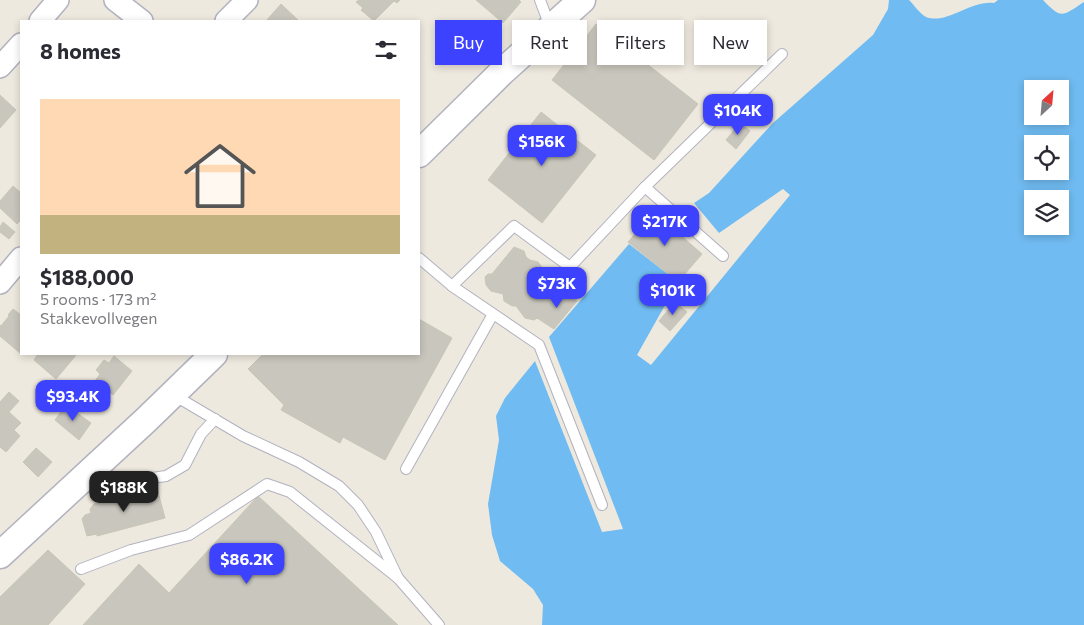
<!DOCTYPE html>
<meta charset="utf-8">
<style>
:root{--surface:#fff;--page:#f2f2f3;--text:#2b2b33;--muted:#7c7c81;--line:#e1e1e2;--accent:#3c42fd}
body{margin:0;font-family:Commissioner,sans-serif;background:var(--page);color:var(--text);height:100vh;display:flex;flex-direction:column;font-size:19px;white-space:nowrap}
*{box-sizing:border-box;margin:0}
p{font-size:16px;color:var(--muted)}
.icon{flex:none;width:28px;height:28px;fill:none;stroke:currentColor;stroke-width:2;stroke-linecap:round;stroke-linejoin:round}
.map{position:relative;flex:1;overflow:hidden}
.details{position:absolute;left:20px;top:20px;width:400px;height:335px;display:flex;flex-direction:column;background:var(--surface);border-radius:0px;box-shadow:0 2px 8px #0003}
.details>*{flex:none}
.banner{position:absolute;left:435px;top:20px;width:475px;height:45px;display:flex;gap:10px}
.needle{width:32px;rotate:26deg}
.buttons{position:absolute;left:1024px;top:80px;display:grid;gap:10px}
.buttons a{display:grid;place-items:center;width:45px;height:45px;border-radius:0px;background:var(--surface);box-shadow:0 2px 8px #0003;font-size:25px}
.price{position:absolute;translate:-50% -42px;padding:0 11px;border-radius:10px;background:var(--accent);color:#fff;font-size:16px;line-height:32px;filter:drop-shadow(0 1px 2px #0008)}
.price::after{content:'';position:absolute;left:50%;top:30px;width:15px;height:11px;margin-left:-8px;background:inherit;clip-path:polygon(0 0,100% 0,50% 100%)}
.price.on{background:#222;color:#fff}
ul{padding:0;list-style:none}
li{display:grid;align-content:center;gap:10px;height:265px;padding:0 20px}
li+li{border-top:1px solid var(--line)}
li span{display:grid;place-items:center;height:155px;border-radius:0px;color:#555}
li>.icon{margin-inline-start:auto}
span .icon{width:90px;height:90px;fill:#fffc;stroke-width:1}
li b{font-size:21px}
h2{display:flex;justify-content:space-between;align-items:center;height:60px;padding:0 20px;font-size:21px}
.tag{padding:0 18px;border-radius:0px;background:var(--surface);box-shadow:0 2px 8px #0003;font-size:18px;line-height:45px}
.tag.on{background:var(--accent);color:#fff}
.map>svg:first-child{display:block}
.water{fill:#70bbf1;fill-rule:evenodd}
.building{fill:#c9c6bd;stroke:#c9c6b7}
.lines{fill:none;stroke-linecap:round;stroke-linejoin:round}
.service-casing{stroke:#b2b2c0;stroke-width:12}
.minor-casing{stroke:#b2b2c0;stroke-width:24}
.tertiary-casing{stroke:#b2b2c0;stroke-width:29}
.service{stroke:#fff;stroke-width:10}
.minor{stroke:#fff;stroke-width:21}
.tertiary{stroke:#fff;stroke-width:26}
</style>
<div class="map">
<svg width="1084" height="625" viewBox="0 0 1084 625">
<rect width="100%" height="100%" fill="#eee9de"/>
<path class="water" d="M889 0H909C914 5 920 14 926 17 947 25 970 0 994 3L998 0H1043C1062 20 1062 16 1084 2V625H542L543 605 533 589 500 561 492 535 488 504 499 440 496 416 505 398 535 361 602 532 623 529 549 337 629 244 678 282 637 355 651 365 790 195 783 189 719 233 694 203 709 193 773 123 873 35 888 9ZM1032 89H1060V116H1032ZM1032 144H1060V171H1032ZM1032 199H1060V226H1032Z"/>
<g class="building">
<path d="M359 0H400L397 3 394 1 374 21 361 10 363 8 356 2Z"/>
<path d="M476 0H519L521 2 503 23Z"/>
<path d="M281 4 299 21H266Z"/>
<path d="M453 23 480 49 464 64 438 38Z"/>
<path d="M596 24 698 104 654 160 552 80Z"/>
<path d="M0 95 16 110 0 128Z"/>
<path d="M541 112 596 155 542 223 488 180Z"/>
<path d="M740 123 750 131 736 149 726 140Z"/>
<path d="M13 186 21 193V220L17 224 0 208V201Z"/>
<path d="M654 212 702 254 678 282 628 242Z"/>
<path d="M3 222 15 232 9 239 0 232V227Z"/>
<path d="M514 247 524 251 526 257 530 260 538 262 548 275 556 276 561 284 560 289 552 296 539 317 534 320 525 318 516 306H512L504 301 503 294 491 291 486 285 485 277 488 274H492Z"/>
<path d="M560 289 577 301 554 329 537 318 552 296Z"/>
<path d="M675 302 687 312 670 331 659 321Z"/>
<path d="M13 309 21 315 20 353 0 336V325L1 326 9 316 8 315Z"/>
<path d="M419 319 452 338 385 460 343 437 340 443 281 410 284 405 248 369 263 354H419Z"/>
<path d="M38 354H77L56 379 34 360Z"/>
<path d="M114 356 132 371 113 395 95 381 100 374 96 370 104 360 109 363Z"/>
<path d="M9 392 19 401 9 412 21 423 14 430 20 436 6 452 0 447V402Z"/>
<path d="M66 405 91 423 79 440 55 420Z"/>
<path d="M36 448 52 462 38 477 23 462Z"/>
<path d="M157 488 165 518 97 536V534L87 536 82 519 85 515 91 513 90 509 94 504Z"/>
<path d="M258 496 398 625H83L139 564 169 593Z"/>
<path d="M48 550 85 584 48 625H0V597Z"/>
</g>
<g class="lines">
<defs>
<g id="service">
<path d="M540 0 546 16 552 25"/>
<path d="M645 187 723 256"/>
<path d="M419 258 452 286 539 345 602 505"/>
<path d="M452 286 514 226 570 267 645 187 782 54"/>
<path d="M172 394 243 436 299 462 339 486 358 505 376 532 398 578 439 625"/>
<path d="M406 469 493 314"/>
<path d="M125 482 166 476 185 465 201 434 215 419"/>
<path d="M81 569 131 550 189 535 267 484 290 492 398 578"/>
</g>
<g id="minor">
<path d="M115 0 142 21"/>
<path d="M40 21 58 0"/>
<path d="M226 21 247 0"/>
<path d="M0 67 21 44"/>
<path d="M0 283 21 258"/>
</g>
<g id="tertiary">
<path d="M419 154 503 71 582 0"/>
<path d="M0 555 146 420 214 354"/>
</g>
</defs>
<use href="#service" class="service-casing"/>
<use href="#minor" class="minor-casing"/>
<use href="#tertiary" class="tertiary-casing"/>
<use href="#service" class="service"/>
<use href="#minor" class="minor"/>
<use href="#tertiary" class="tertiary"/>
</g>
</svg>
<div class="buttons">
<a><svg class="needle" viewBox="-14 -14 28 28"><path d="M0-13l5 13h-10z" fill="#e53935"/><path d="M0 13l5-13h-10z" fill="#7c7c81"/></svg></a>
<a><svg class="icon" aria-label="locate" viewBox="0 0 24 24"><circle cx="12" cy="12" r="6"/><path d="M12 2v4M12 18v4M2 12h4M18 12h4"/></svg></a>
<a><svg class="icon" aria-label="layers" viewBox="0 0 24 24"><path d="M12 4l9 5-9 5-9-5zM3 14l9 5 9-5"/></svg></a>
</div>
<b class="price" style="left:738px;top:136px">$104K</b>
<b class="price" style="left:542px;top:167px">$156K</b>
<b class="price" style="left:665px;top:247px">$217K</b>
<b class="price" style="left:557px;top:309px">$73K</b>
<b class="price" style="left:673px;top:316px">$101K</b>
<b class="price" style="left:73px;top:422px">$93.4K</b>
<b class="price on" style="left:124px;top:513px">$188K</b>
<b class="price" style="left:247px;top:585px">$86.2K</b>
<div class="banner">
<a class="tag on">Buy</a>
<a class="tag">Rent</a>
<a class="tag">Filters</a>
<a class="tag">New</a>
</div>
<section class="details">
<h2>8 homes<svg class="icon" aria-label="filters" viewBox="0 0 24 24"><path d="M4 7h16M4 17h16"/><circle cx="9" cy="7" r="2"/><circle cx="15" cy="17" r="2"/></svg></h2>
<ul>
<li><span style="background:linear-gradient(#ffd9b3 75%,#c2b280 0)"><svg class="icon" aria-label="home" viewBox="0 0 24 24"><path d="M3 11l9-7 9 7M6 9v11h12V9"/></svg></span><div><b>$188,000</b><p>5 rooms · 173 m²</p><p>Stakkevollvegen</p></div></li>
</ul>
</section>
</div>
